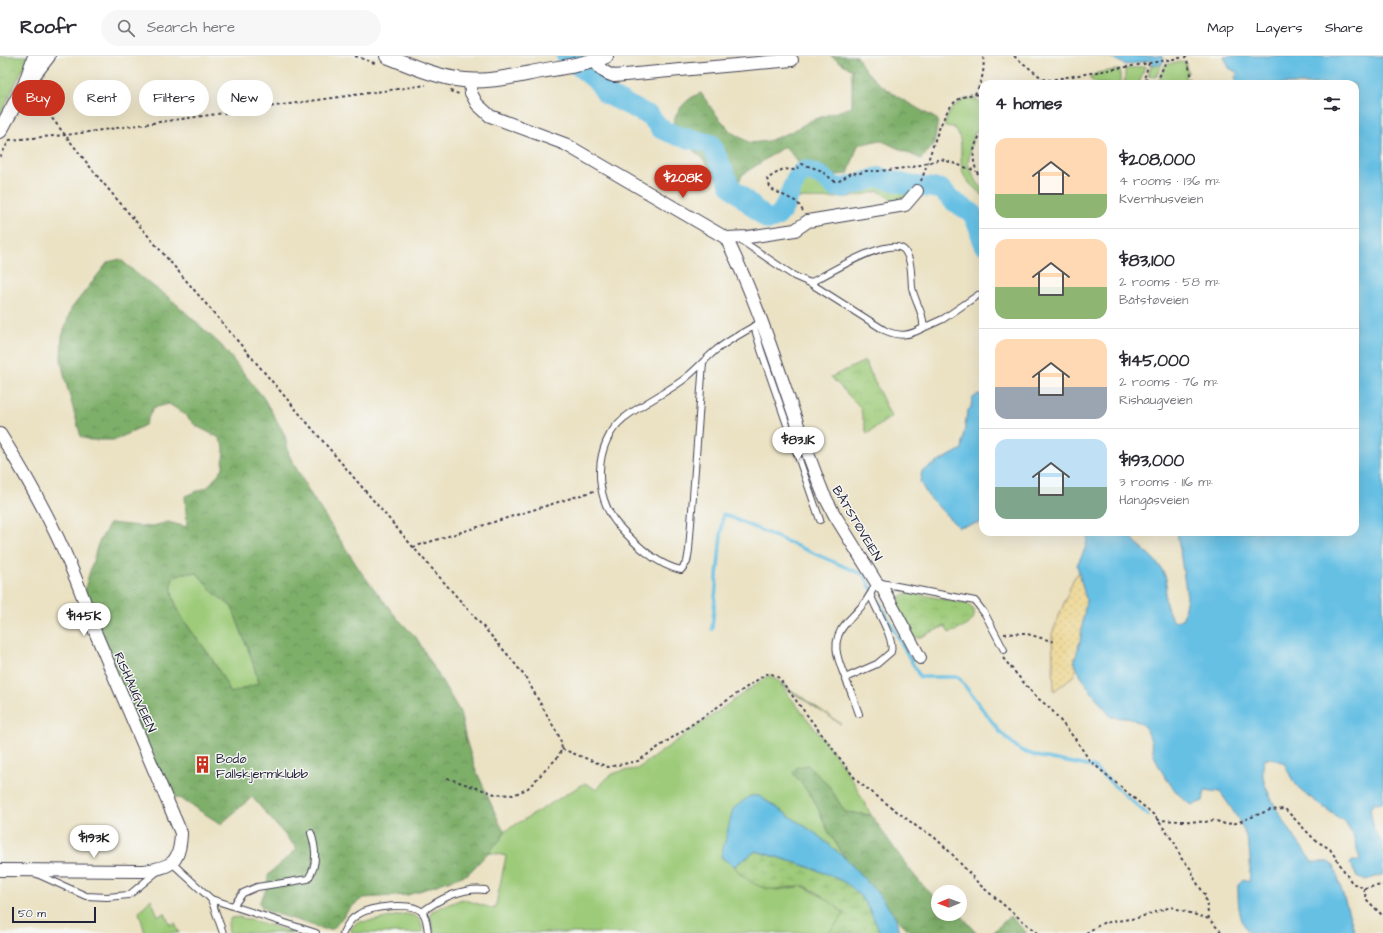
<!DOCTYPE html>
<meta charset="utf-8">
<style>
:root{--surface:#fff;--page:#f7f7f7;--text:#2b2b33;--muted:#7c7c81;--line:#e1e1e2;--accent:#c8321e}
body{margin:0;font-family:"Architects Daughter",sans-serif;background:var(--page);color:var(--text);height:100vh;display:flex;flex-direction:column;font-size:15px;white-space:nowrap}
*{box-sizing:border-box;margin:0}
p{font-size:13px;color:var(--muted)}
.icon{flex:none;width:22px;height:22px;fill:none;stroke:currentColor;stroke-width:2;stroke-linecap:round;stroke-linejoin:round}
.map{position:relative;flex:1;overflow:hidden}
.sheet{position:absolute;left:979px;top:24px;width:380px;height:456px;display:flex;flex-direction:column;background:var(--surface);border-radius:12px;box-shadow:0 4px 16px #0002}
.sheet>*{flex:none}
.top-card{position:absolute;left:12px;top:24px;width:380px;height:36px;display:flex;gap:8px}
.needle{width:26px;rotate:269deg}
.buttons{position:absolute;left:931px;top:829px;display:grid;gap:8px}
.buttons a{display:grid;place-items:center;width:36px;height:36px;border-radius:50%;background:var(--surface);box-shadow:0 4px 16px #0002;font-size:20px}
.scale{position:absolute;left:12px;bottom:10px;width:84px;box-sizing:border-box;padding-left:4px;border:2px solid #22223b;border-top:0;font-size:11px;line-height:14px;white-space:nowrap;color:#22223b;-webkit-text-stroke:3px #f6f6f2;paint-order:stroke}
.price{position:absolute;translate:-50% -34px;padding:0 9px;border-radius:14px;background:#fff;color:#222;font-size:13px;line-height:26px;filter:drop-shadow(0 1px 2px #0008)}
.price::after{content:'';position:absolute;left:50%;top:24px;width:12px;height:9px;margin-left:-6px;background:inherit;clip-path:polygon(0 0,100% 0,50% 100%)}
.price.on{background:var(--accent);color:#fff}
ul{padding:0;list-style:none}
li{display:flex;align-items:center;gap:12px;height:100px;padding:0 16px}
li+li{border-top:1px solid var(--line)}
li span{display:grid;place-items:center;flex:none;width:112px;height:80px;border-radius:12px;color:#555}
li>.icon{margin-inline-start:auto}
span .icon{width:48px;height:48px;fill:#fffc;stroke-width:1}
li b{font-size:17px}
h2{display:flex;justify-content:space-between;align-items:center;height:48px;padding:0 16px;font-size:17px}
.tag{padding:0 14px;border-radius:18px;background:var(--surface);box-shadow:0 4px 16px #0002;font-size:14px;line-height:36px}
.tag.on{background:var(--accent);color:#fff}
header{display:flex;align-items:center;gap:24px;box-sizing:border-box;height:56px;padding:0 20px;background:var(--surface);border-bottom:1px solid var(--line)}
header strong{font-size:19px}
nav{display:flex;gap:22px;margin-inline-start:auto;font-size:14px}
.search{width:280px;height:36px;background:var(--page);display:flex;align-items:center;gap:10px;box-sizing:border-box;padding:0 14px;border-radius:22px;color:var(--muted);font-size:15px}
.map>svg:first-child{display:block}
.grass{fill:#9ecb79;stroke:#60765a}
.forest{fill:url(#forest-crowns);stroke:#506852;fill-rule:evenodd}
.wetland{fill:url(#wetland-marsh);stroke:#60765a}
.sand{fill:url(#sand-dots);stroke:#887e6c}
.park{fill:url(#park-crowns);stroke:#60765a}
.water{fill:#66c0e4;stroke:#447190}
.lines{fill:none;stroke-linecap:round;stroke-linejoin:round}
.stream{stroke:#66c0e4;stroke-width:3.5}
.river{stroke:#66c0e4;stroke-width:20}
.service-casing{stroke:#403f50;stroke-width:8}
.minor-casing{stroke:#403f50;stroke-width:14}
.tertiary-casing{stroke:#403f50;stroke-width:16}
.path{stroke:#403f50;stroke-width:2;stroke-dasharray:3 3;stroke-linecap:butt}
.service{stroke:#fff;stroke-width:6}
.minor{stroke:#fff;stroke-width:12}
.tertiary{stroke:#fff;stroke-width:14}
.labels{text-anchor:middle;stroke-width:3;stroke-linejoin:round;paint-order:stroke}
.street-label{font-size:13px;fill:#22223b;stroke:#f6f6f2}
.poi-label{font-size:13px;fill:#22223b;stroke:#f6f6f2;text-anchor:start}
</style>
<header>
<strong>Roofr</strong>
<div class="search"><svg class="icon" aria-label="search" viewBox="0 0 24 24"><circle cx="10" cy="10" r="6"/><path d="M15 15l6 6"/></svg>Search here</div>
<nav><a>Map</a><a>Layers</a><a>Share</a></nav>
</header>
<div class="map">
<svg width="1383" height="877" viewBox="0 0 1383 877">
<defs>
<pattern id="forest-crowns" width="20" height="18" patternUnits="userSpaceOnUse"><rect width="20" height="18" fill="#7eaf69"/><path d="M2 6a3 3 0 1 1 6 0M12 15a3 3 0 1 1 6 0" fill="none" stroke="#678e58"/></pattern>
<pattern id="wetland-marsh" width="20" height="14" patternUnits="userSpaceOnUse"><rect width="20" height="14" fill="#9ecb79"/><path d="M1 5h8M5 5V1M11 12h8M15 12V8" fill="none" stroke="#88ae6a"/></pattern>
<pattern id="sand-dots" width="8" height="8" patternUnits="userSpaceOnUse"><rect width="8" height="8" fill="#eeda9e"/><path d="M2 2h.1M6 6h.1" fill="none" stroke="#ccbb89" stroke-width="1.8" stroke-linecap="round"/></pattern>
<pattern id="park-crowns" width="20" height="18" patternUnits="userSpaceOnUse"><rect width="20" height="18" fill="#9ecb79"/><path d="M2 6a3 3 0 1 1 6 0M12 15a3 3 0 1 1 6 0" fill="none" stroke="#88ae6a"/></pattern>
</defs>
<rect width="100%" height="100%" fill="#f6f6f2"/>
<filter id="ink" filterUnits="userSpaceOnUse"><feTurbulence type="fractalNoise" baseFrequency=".025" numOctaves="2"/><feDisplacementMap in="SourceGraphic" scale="8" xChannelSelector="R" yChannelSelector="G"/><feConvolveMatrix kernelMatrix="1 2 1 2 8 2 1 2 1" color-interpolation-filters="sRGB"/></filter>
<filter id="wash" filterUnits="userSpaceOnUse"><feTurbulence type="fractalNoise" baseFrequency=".012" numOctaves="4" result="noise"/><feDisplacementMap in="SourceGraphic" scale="16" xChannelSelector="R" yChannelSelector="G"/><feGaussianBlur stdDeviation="0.9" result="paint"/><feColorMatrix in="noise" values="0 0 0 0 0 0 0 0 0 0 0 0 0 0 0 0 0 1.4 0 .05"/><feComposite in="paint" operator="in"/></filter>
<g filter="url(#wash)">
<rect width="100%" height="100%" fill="#ebe2c4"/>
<g class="grass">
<path d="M1180 5 1185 6 1188 17 1185 20 1186 24 1191 28H1161L1160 20 1165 9Z"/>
<path d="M1162 8 1156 21 1148 20 1151 10Z"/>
<path d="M1145 10 1139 28H1096L1089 22 1097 17 1120 13V26H1125V13Z"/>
<path d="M965 43H976L983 48V71L975 76 971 90 968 108 977 126 983 133V140C976 133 963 124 962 113 959 98 965 82 953 71L944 70C950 55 950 52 965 43Z"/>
<path d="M805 116C814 120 825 130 833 133 847 137 867 130 879 123L914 133 904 142 892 144 879 135C848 143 827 143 796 142L790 140 802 118Z"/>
<path d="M182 517H197L214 537 232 551 251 601 259 628 235 637H230C225 625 218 613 211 601 196 579 168 552 172 523Z"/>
<path d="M769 619 841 668 780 628 837 701 853 725 871 759 845 756 829 730 793 717 813 742 829 777 846 803 815 777 759 740H750L745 744 721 801 734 810 742 820 776 834 803 830 830 845 844 858 829 877H434L430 860 432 855 462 843 495 853 506 800 488 796 502 782 505 775 585 727 597 734C611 715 615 716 637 713Z"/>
<path d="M151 843 158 860 165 857 170 869 175 867 179 877H145L139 856Z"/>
<path d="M405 858C418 859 422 864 423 877H352L351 873 357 866 372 865Z"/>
<path d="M239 861 296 877H229L228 867 231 862Z"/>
</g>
<g class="forest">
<path d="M831 0H857C870 31 911 47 938 64L934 89 921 103 880 84 858 89 848 118 835 119 816 109 801 110 785 90 742 119 731 143 703 103 678 80 672 73C674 56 686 42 701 37L714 56 731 76 750 87 768 85 791 76 812 64 852 51V14Z"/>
<path d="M120 203 142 222 171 243 221 289 263 341 285 379 289 399 310 437 361 516 397 562 416 581 460 656 466 684 475 712 500 768 505 775 502 782 468 818 408 839 363 842 350 852 333 873H324L265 854 259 847 265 836 268 823 267 820 297 793 252 741 221 768 181 743 166 738 93 571 85 532 98 488 110 467 149 471 168 466 187 471 185 440 208 431 223 412 224 391 218 381 196 370 183 357 169 348 153 352 145 369 115 384H90L81 381 65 323 61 303 62 281 71 253 108 206ZM182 517H197L214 537 232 551 251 601 259 627 231 637C225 625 218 613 211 602 196 579 168 552 172 523Z"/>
<path d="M808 709 829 730 845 756 871 759C888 782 916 828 938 843V858H960L977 877H912L896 862 880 840 846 803 829 777 813 742 793 717 797 711Z"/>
<path d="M1010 860 1027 877H992Z"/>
</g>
<path class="wetland" d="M756 795C779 802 833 816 851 830 864 842 874 861 880 877H829L844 858C836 850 814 832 803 830 796 829 786 833 778 833 761 835 744 823 734 810Z"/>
<path class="sand" d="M1082 510 1119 523 1073 620 1054 635 1052 578 1073 524Z"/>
<g class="park">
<path d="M0 0H29L0 60Z"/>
<path d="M865 305 891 361 867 378 860 351 831 321Z"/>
<path d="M909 536 967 548 974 554C977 569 960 573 949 577L945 570 918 582 913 580 898 550 900 541Z"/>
</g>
<g class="water">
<path d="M1108 0H1162L1164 3 1162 8 1151 10 1152 4 1126 9Z"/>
<path d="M1224 0H1383V746L1374 747 1370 753 1374 773 1383 789V819L1365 824 1358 822 1350 808 1352 805H1357L1360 803 1353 779 1346 767 1301 735 1292 723 1284 707 1270 702 1264 703C1263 710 1262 719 1264 725 1271 749 1297 785 1312 806H1328L1334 810 1355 877H1249C1238 863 1238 846 1238 829L1243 824 1249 826C1254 785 1243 768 1220 736L1205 734 1203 745 1193 749C1179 744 1160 716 1155 701 1151 691 1151 675 1141 668 1132 661 1121 662 1111 661L1087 630 1074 607 1080 585 1086 544 1077 509 1085 493 1089 476H1129C1136 493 1157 499 1165 520 1168 526 1165 535 1165 541 1165 548 1170 562 1175 566L1183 562 1187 541 1177 476H1355V28H1239L1235 22 1238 17 1229 12Z"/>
<path d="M978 338 983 339V466L958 471 928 440 920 426 922 415 962 393 967 356 971 351 972 343Z"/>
<path d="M750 740H759L815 777 846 803 880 840 896 862 899 877H880C874 861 864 842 851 831 833 816 779 802 756 795L734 810 721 801 733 753Z"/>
</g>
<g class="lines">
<path class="stream" d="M712 573 723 458 864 519 920 621H958L1000 676 1020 694 1036 700 1093 711 1148 759"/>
<path class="river" d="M566 0 598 26 606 38 650 60 661 73 678 80 711 88 731 131 768 164C790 163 787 124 805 114L821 120 835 131 844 132 879 121 908 129 941 133 953 145 972 157 979 172 983 188"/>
</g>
</g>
<g filter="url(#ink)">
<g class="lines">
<defs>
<g id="service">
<path d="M739 183 794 220 810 227 884 274C899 281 909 280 923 272 925 258 914 245 912 231 911 220 912 205 905 195 892 177 826 219 810 227"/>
<path d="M754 270 761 294 820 464"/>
<path d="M923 272 943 263 978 239"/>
<path d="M703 306 689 494 687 506 681 514C656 509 634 487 618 469 593 440 593 387 624 362 642 348 664 338 683 324 695 315 705 303 716 294 730 283 748 274 763 265"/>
<path d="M845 622 877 608 891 596C895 582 876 555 871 540"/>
<path d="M859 658C855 647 851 635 846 624 838 604 829 586 846 567 859 553 869 545 876 526L975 545 985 558 1004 594"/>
<path d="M172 807 211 843"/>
<path d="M35 817 86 840 107 841 129 839 158 815"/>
<path d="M233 850 243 837 257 831 308 823C318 809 316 792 311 777"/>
<path d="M422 856C439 843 463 831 485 834"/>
<path d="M223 877 211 843 316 877"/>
<path d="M343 877C347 869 350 863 359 858 370 851 412 845 422 856 427 861 427 870 428 877"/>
</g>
<g id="minor">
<path d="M594 4C600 13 604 17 614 20L792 4"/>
<path d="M470 24 471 37 477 48 490 60 565 88 726 182 748 181 795 174 808 165 905 149 917 135"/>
<path d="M726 182C767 264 789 353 823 437L834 458 876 526 883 533 920 602"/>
<path d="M0 378C38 438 72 503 93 571L181 777C180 807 172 811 144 815L0 814"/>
</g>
<g id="tertiary">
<path d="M387 0C409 9 432 19 456 23 484 28 514 20 541 15 562 11 586 9 606 0"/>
<path d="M31 22 48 0"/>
<path d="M0 75 25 29 35 0"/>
</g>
</defs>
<use href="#service" class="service-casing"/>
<use href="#minor" class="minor-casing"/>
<use href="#tertiary" class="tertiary-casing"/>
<g class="path">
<path d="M355 0 377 8"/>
<path d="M1014 0 1043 23 1049 24 1186 1 1194 28"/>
<path d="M1149 7 1144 23 1157 26 1166 5"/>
<path d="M450 35 459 38"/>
<path d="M975 38 983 41"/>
<path d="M32 40 44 52 98 121 413 491 508 599 526 622 560 682 562 693 557 702 527 733 513 739 495 738 444 721"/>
<path d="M983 76C970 91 971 110 983 126"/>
<path d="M9 84 66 79 426 29"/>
<path d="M0 101 9 85"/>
<path d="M921 125C929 106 940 58 955 46 961 41 968 39 975 38 982 26 985 14 983 0"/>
<path d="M803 155 797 146 771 133 767 123 783 113 795 114 802 108 820 114 834 125H839L853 116 857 118 866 115H880L913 111 941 103 976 115"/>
<path d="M413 491 594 435"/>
<path d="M1004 578 1024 577 1055 586"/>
<path d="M1003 602 1035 640 1050 652 1076 684 1090 705 1154 759 1176 789 1181 802 1191 813 1195 824 1205 839 1209 863 1222 877"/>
<path d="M562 693 608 711 638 705 766 618H772L779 622 857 725 920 773 933 780 951 797 980 829 1037 877"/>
<path d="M1157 764 1205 766 1214 764 1225 768 1236 767 1270 754 1285 753 1315 784 1330 793 1352 827 1364 832 1383 829"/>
<path d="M1364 832 1366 843 1383 860"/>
<path d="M1086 877 1103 867 1137 862 1171 851 1209 863"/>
</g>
<use href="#service" class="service"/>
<use href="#minor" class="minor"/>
<use href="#tertiary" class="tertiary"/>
</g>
</g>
<defs>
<symbol id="building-bare" viewBox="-9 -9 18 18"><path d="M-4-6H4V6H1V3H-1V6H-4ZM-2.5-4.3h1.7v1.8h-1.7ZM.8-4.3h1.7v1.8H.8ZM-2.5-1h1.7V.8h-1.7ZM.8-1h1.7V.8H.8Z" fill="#c8321e" stroke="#f6f6f2" stroke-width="2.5" paint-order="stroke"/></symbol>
</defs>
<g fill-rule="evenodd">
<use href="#building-bare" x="190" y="696" width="25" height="25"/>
</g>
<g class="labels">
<g class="street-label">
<text transform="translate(858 467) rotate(59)" y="5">BÅTSTØVEIEN</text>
<text transform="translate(136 636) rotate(66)" y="5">RISHAUGVEIEN</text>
</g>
<g class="poi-label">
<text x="216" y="707">Bodø<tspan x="216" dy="15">Fallskjermklubb</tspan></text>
</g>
</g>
</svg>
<div class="buttons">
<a><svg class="needle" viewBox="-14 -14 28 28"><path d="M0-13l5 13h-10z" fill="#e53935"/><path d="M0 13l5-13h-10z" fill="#7c7c81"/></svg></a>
</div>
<div class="scale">50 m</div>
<b class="price on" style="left:683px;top:143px">$208K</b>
<b class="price" style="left:798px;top:405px">$83.1K</b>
<b class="price" style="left:84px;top:581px">$145K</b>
<b class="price" style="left:94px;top:803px">$193K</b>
<div class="top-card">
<a class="tag on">Buy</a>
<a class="tag">Rent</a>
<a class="tag">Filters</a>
<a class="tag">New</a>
</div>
<section class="sheet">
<h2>4 homes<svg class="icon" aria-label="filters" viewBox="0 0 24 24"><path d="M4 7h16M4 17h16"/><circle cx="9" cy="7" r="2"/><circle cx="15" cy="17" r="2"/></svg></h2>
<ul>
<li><span style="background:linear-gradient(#ffd9b3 70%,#8fb573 0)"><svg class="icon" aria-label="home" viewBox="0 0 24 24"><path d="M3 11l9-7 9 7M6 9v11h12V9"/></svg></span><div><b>$208,000</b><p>4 rooms · 136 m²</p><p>Kvernhusveien</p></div></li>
<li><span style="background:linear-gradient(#ffd9b3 60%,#8fb573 0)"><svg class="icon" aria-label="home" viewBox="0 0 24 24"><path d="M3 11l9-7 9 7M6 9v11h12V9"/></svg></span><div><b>$83,100</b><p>2 rooms · 58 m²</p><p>Båtstøveien</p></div></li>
<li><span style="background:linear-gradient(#ffd9b3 60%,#9aa5b1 0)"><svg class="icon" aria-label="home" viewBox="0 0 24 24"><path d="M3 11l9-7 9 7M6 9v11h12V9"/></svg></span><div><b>$145,000</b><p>2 rooms · 76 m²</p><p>Rishaugveien</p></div></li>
<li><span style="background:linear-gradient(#bfe0f5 60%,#7fa58c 0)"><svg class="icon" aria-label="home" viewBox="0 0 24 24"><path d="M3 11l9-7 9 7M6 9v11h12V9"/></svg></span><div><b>$193,000</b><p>3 rooms · 116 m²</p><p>Hangåsveien</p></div></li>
</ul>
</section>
</div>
